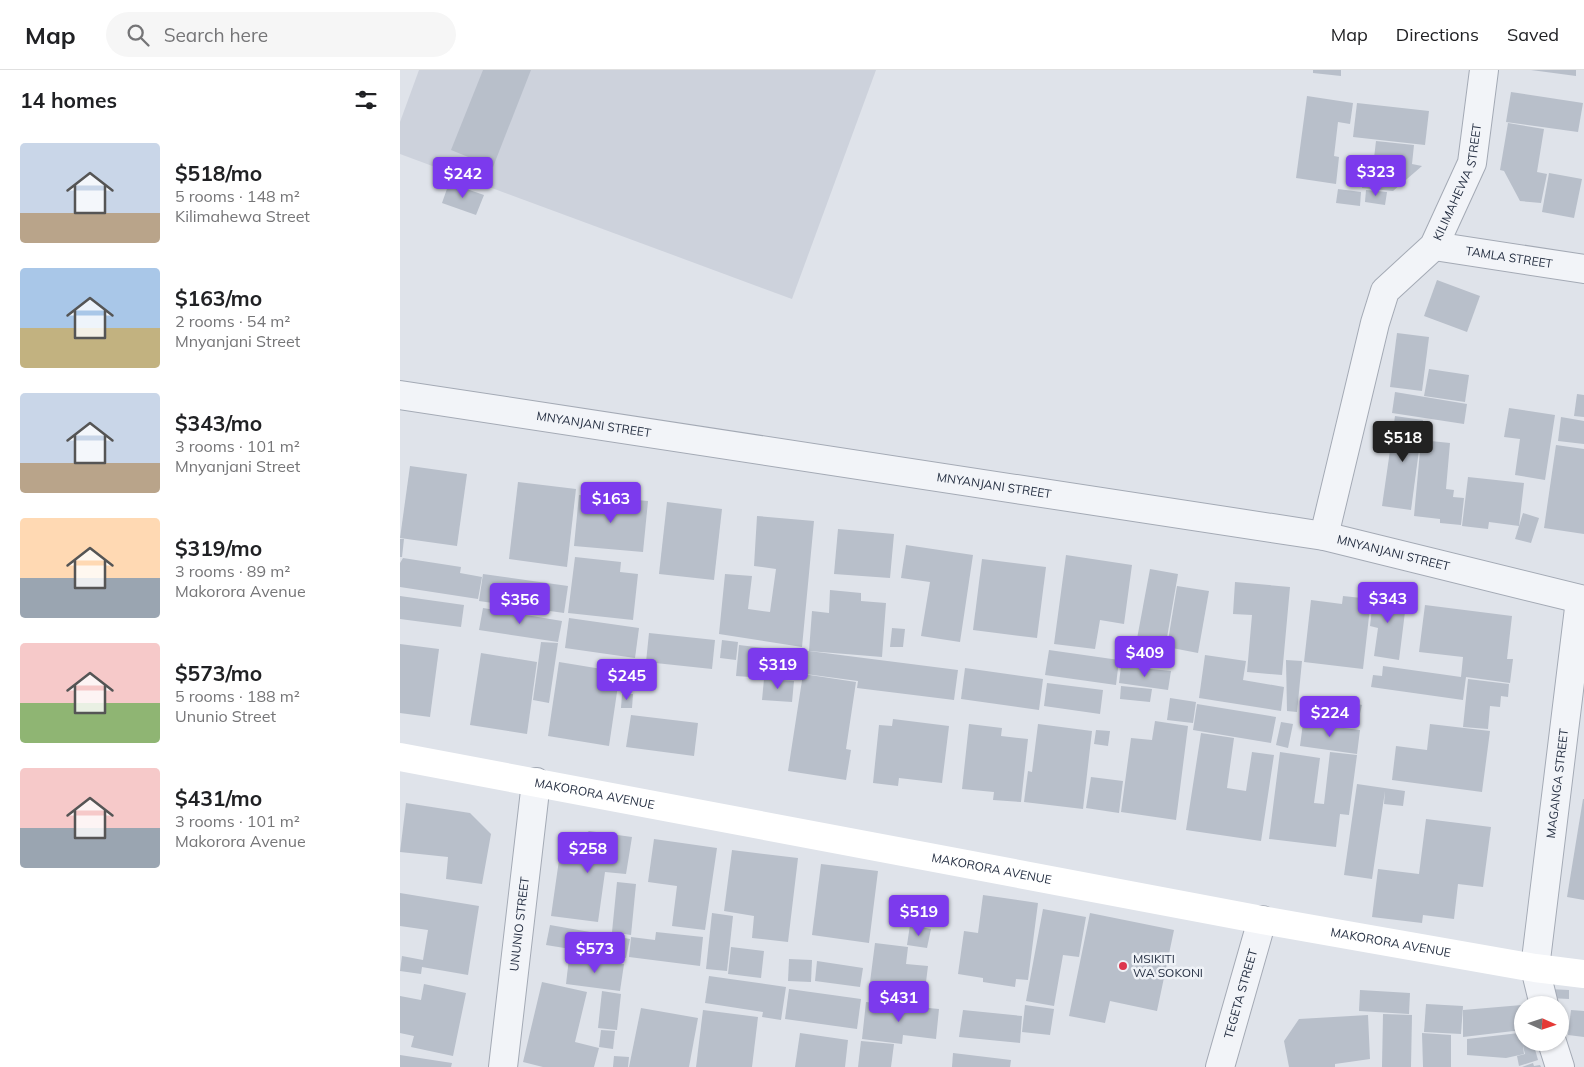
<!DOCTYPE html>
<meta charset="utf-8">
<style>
:root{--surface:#fff;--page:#f6f6f6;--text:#202124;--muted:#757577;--line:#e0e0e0;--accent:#7c3aed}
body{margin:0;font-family:Mulish,sans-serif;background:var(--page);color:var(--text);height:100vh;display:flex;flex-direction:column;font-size:19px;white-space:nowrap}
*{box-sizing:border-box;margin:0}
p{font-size:16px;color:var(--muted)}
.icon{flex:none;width:28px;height:28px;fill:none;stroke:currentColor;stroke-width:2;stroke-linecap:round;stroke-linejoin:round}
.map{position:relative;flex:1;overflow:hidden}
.details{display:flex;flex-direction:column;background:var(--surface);width:400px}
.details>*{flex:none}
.needle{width:32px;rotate:93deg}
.controls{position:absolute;left:1114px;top:926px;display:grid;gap:10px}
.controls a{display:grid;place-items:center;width:55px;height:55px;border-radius:50%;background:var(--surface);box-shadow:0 1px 4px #0004;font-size:25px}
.price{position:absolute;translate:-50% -42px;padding:0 11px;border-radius:5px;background:var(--accent);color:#fff;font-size:16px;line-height:32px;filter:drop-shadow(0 1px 2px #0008)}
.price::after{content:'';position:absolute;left:50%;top:30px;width:15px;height:11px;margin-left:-8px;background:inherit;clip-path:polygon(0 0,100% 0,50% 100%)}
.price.current{background:#222;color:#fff}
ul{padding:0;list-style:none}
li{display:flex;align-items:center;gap:15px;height:125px;padding:0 20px}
li span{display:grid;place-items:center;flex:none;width:140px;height:100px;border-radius:5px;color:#555}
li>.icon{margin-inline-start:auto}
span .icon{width:60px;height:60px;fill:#fffc;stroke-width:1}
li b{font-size:21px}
h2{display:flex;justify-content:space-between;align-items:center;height:60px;padding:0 20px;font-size:21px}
header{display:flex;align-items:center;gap:30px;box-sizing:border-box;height:70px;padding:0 25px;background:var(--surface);border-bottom:1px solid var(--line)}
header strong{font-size:24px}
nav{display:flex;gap:28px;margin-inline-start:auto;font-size:18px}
.search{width:350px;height:45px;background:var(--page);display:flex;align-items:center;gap:12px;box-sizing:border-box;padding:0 18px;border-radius:28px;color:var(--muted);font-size:19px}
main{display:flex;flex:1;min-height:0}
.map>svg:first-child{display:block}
.built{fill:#cdd2dc}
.building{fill:#b8bfca}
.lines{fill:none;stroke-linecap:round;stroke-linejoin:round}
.street-casing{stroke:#a4aab5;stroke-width:30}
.street{stroke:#f2f4f8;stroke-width:28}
.secondary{stroke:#fff;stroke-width:28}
.poi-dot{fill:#dd364d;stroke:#eff2f7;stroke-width:2}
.labels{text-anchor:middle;stroke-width:5;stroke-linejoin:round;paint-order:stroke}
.street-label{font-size:12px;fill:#263043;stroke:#eff2f7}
.poi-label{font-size:12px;fill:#263043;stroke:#eff2f7;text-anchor:start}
</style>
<header>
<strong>Map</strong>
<div class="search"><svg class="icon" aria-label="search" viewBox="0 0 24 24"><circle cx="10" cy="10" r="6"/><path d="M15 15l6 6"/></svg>Search here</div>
<nav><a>Map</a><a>Directions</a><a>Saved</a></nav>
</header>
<main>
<section class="details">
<h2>14 homes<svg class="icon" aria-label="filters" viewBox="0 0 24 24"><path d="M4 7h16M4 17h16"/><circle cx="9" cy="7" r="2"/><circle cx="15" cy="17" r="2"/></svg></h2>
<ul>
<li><span style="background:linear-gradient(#c9d6e8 70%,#b9a48a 0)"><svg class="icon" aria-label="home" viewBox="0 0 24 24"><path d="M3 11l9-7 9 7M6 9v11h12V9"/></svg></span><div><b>$518/mo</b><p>5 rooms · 148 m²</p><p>Kilimahewa Street</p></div></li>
<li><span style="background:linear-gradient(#a9c7e8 60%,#c2b280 0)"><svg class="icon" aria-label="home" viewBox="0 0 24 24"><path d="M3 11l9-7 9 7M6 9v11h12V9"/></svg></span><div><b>$163/mo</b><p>2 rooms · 54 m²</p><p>Mnyanjani Street</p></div></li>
<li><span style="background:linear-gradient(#c9d6e8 70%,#b9a48a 0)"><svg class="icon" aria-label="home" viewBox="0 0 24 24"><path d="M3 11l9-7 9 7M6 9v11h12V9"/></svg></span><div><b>$343/mo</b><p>3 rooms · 101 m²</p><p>Mnyanjani Street</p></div></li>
<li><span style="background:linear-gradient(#ffd9b3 60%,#9aa5b1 0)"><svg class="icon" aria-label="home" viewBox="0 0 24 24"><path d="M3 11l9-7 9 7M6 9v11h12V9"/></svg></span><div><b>$319/mo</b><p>3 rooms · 89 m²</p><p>Makorora Avenue</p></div></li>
<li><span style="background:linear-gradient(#f6c9c9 60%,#8fb573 0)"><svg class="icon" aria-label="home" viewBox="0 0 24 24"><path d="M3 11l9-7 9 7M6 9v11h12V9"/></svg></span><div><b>$573/mo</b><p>5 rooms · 188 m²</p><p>Ununio Street</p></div></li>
<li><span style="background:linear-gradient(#f6c9c9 60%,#9aa5b1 0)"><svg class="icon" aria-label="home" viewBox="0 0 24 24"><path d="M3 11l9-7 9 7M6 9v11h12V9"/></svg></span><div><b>$431/mo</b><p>3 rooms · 101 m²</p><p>Makorora Avenue</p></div></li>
</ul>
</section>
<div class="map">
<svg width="1184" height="997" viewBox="0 0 1184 997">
<rect width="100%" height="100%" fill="#dfe3ea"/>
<path class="built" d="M19 0H476L392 229 0 84V52Z"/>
<g class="building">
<path d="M83 0H131L93 97 51 80Z"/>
<path d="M913 0H941V6L913 3Z"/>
<path d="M1131 0H1176V6Z"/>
<path d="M1111 22 1183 33 1178 62 1106 52Z"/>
<path d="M907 26 953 33 950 54 938 52 934 86 939 87 936 114 896 108Z"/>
<path d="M957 33 1029 41 1025 75 953 67Z"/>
<path d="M1108 53 1144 59 1137 102 1147 104 1141 133 1120 131 1104 101 1100 100Z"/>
<path d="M976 71 1014 75 1012 94 1022 96 993 121 962 118 964 88H974Z"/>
<path d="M1149 103 1182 109 1174 148 1142 142Z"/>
<path d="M49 113 84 125 76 145 42 133Z"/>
<path d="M938 119 961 122 960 136 936 133Z"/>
<path d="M966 120 987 122 985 135 965 132Z"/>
<path d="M1037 210 1080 226 1067 262 1024 246Z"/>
<path d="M997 263 1029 267 1022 321 990 317Z"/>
<path d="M1029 299 1069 305 1065 332 1024 326Z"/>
<path d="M995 322 1067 334 1064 354 992 343Z"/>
<path d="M1177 324 1184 325V347L1174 346Z"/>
<path d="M1109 338 1155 345 1145 410 1115 405 1120 369 1104 367Z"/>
<path d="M995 346 1023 350 1011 440 982 436Z"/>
<path d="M1161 347 1184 351V374L1158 371Z"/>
<path d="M1021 370 1050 373 1046 419 1054 420 1053 427 1064 428 1061 455 1040 453V449L1014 446Z"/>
<path d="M1156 375 1184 379V464L1144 458Z"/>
<path d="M10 396 67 404 57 476 0 468Z"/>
<path d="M1068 407 1124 413 1119 456 1089 452 1088 459 1062 456Z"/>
<path d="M118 412 176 419 167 497 109 489Z"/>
<path d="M179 425 248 431 243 482 174 476Z"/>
<path d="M267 432 322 439 314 510 259 504Z"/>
<path d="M1123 443 1139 448 1131 473 1115 469Z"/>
<path d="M357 446 414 451 402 577 319 564 325 504 352 506 348 539 370 542 376 499 354 496Z"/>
<path d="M438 459 494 464 490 508 434 504Z"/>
<path d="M0 469H4L2 487H0Z"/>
<path d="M506 475 573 485 560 572 521 566 530 512 501 508Z"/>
<path d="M666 485 732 495 724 554 700 550 695 579 654 574Z"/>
<path d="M175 487 221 492 220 502 238 504 233 550 168 543Z"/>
<path d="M3 488 61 497 60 503 82 507 78 529 0 517V493Z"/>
<path d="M582 489 646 497 637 568 573 560Z"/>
<path d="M750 499 778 504 765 579 736 574Z"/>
<path d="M83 504 168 516 164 543 79 531Z"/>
<path d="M835 512 890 517 882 605 847 602 852 545 833 544Z"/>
<path d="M777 516 809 521 798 583 767 577Z"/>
<path d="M430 520 461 523V531L486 533 482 587 409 581 412 541 429 543Z"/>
<path d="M974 521 1007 526 999 590 974 586 978 558 970 556Z"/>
<path d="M0 526 64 535 61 557 0 549Z"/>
<path d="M943 526 971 529 963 599 904 592 911 530 942 534Z"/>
<path d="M1025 535 1112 546 1107 589H1113L1110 613 1066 607 1063 630 971 617 973 605 982 606 983 596 1061 607 1063 587 1019 582Z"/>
<path d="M83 538 162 551 158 572 79 560Z"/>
<path d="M169 548 239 558 235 588 165 578Z"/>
<path d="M492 558 505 559 503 577H490Z"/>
<path d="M249 563 315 570 312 599 246 592Z"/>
<path d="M322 570 338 572 336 590 320 588Z"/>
<path d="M141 572 158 573 149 633 133 630Z"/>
<path d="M0 574 39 579 30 647 0 643Z"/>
<path d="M339 575 398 582 394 610 336 606Z"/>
<path d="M401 580 558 600 554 630 457 618 458 611 398 603Z"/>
<path d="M649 580 719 590 716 615 645 605Z"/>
<path d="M81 583 137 592 127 664 70 655Z"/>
<path d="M805 585 846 591 843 610 884 617 881 641 799 628Z"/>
<path d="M886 590 902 591 897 642 887 641Z"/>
<path d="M159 592 220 602 209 676 148 666Z"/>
<path d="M721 596 771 601 768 620 719 613Z"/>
<path d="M565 598 643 609 639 640 561 629Z"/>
<path d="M403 604 456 612 446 679 451 680 446 710 388 701Z"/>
<path d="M364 609 394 611 392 632 362 630Z"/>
<path d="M1068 609 1109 614 1108 627 1101 626 1100 637 1090 636 1088 659 1063 657Z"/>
<path d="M647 613 703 620 700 644 644 636Z"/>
<path d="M721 616 752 619 750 632 720 629Z"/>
<path d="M222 624H233L232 638H221Z"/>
<path d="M770 628 796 632 793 653 767 650Z"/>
<path d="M945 631 962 635 958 652 941 647Z"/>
<path d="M797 634 876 647 871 673 793 660Z"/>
<path d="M231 645 298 653 294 686 226 677Z"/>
<path d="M493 649 549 656 542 713 499 708 498 716 473 713 479 655 492 656Z"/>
<path d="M755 651 788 656 776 750 721 742 731 668 752 670Z"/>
<path d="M881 652 893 654 888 678 876 675Z"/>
<path d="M903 653 960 660 957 684 900 676Z"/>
<path d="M569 654 602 658 601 666 628 669 621 732 593 730 594 722 562 719Z"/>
<path d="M638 654 692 661 683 739 624 732 628 701 632 702Z"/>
<path d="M1030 654 1090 661 1082 722 992 710 996 676 1027 680Z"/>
<path d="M696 660 710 661 708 676 694 674Z"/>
<path d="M801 663 834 668 827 718 846 721 852 682 874 685 861 771 786 760Z"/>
<path d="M880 682 920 688 914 733 924 734 930 682 957 685 949 745 940 744 936 777 869 769Z"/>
<path d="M691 707 723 711 719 743 686 738Z"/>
<path d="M957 714 1005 721 1003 736 984 734 985 721 972 809 944 805Z"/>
<path d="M1183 729H1184V830L1167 827Z"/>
<path d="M6 733 70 743 91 764 82 814 46 809 48 787 0 782Z"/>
<path d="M1026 749 1091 757 1083 817 1058 814 1054 849 1023 845 1022 853 972 847 978 799 1019 804Z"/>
<path d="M189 761 232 767 226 804 205 802 198 852 151 846 160 783Z"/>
<path d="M254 769 317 778 305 860 272 856 277 816 248 812Z"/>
<path d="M332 780 398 788 388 872 352 868 354 846 324 841Z"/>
<path d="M421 794 478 801 469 873 412 865Z"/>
<path d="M217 812 236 814 231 865 212 862Z"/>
<path d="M0 823 79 836 68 905 22 897 21 904 0 901 2 886 23 890 28 860 0 856Z"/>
<path d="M583 825 638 833 628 910 616 909 615 917 583 912V908L558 904 564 861 578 863Z"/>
<path d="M643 839 686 847 679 887 663 885 654 936 626 931Z"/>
<path d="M312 843 333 846 327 901 306 899Z"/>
<path d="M690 843 774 860 757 941 710 931 705 953 669 946Z"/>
<path d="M150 855 230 869 226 888 146 875Z"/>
<path d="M510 855 531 859 527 878 507 875Z"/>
<path d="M256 862 303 867 300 896 229 887 231 867 255 870Z"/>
<path d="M475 873 508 877 506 894 528 896 524 928 469 920Z"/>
<path d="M331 877 364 881 361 908 328 904Z"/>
<path d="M169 888 224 894 220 921 166 914Z"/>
<path d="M389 889 412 890 411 912 388 911Z"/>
<path d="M417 891 463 898 460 917 415 911Z"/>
<path d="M309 906 386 917 381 950 362 947 363 942 305 933Z"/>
<path d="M142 912 187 922 175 972 199 978 194 997H143L123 992Z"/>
<path d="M24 914 66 923 53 986 11 977 14 966 0 963V926L21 930Z"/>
<path d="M389 919 461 929 457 959 385 949Z"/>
<path d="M1149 919 1169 920V929L1149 928Z"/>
<path d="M960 920 1010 923 1009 944 959 941Z"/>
<path d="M202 921 221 924 217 960 198 958Z"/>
<path d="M466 932 539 939 536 969 503 965 502 974 462 969Z"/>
<path d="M1026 934 1063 936 1061 964 1024 962Z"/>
<path d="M625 935 654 939 650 965 622 962Z"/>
<path d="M1122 935V960L1063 967V940Z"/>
<path d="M241 938 298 948 289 997H229Z"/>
<path d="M303 940 358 947 352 997H296Z"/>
<path d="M563 940 622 946 620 973 559 967Z"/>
<path d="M1171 940 1184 941V967L1168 965Z"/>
<path d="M983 944 1012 945 1011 997H982Z"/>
<path d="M968 945 970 989 935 994V997H889L884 971 899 949Z"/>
<path d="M201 960 215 961 213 979 199 977Z"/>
<path d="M400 963 448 970 445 997H395Z"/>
<path d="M1022 963 1051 965V997H1023Z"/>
<path d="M1119 963 1120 969 1122 968 1124 984 1106 988 1067 985V969Z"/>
<path d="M461 971 494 974 491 997H458Z"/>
<path d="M1122 972H1133L1138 990 1119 996 1117 986 1125 984Z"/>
<path d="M553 983 611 990 610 997H552Z"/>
<path d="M0 985 52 993 51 997H0Z"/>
<path d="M214 986 229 987 228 997H213Z"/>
<path d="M1133 993 1134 996 1140 995 1141 997H1122Z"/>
</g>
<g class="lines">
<defs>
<g id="street">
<path id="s1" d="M1034 176 1184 199"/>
<path id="s2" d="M0 325 924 466 1184 530"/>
<path id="s3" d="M924 466 975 253 985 221 1034 176 1072 93 1084 0"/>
<path id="s4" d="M1144 935 1135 898 1180 530"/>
<path d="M1152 972 1160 997"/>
<path id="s5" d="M103 997 136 712"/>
<path id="s6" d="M820 997 862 850"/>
</g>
</defs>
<use href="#street" class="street-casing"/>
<use href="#street" class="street"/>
<path class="secondary" id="s7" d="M0 687 862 850 1135 898 1184 904"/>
</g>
<circle class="poi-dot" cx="723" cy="896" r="5"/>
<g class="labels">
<g class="street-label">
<text dy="4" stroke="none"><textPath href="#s3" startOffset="388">KILIMAHEWA STREET</textPath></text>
<text dy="4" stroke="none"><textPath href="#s1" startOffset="76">TAMLA STREET</textPath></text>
<text dy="4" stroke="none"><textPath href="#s2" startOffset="196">MNYANJANI STREET</textPath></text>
<text dy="4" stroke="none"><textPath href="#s2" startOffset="601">MNYANJANI STREET</textPath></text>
<text dy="4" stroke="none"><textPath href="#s2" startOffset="1006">MNYANJANI STREET</textPath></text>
<text dy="4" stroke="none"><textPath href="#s4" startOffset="224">MAGANGA STREET</textPath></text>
<text dy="4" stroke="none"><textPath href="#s7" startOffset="198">MAKORORA AVENUE</textPath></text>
<text dy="4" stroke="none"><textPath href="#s7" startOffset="602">MAKORORA AVENUE</textPath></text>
<text dy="4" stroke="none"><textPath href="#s5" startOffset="144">UNUNIO STREET</textPath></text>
<text dy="4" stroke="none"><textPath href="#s7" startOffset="1008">MAKORORA AVENUE</textPath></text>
<text dy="4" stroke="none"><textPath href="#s6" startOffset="76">TEGETA STREET</textPath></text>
</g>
<g class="poi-label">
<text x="733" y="893">MSIKITI<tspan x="733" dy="14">WA SOKONI</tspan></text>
</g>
</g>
</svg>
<div class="controls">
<a><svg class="needle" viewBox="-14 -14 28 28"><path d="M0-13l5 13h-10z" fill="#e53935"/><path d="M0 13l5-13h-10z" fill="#757577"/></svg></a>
</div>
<b class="price" style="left:976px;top:127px">$323</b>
<b class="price" style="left:63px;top:129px">$242</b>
<b class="price current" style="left:1003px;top:393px">$518</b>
<b class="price" style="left:211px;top:454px">$163</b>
<b class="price" style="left:988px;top:554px">$343</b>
<b class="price" style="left:120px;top:555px">$356</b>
<b class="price" style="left:745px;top:608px">$409</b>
<b class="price" style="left:378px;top:620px">$319</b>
<b class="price" style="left:227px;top:631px">$245</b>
<b class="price" style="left:930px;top:668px">$224</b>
<b class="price" style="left:188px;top:804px">$258</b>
<b class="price" style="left:519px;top:867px">$519</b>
<b class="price" style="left:195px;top:904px">$573</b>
<b class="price" style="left:499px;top:953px">$431</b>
</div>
</main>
